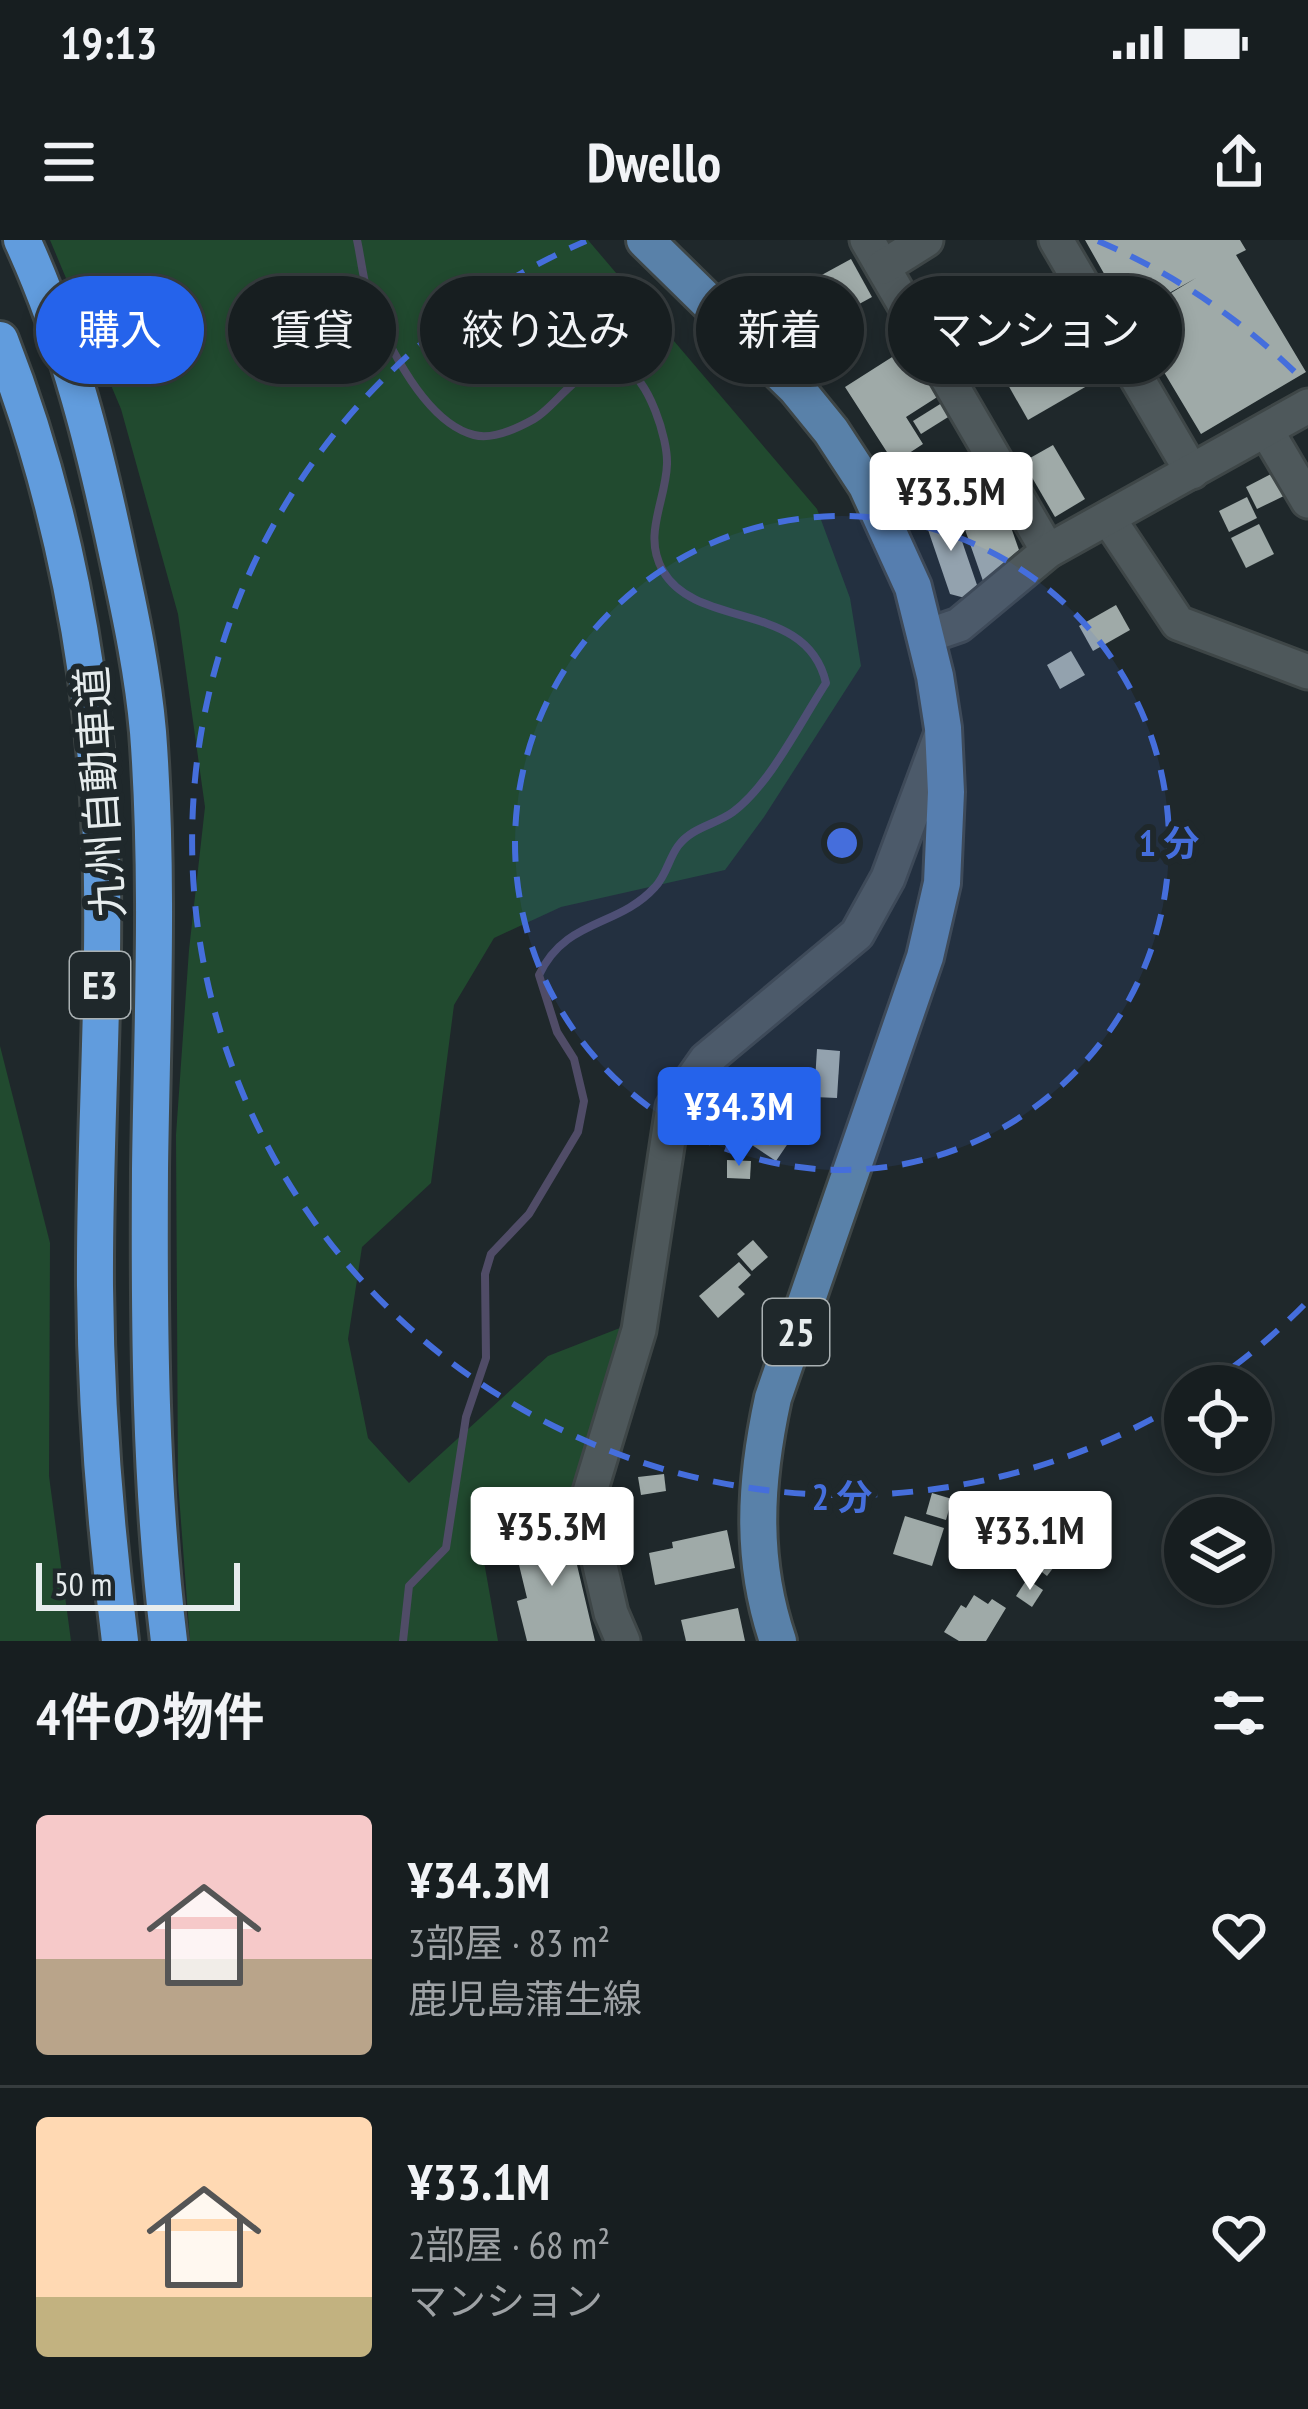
<!DOCTYPE html>
<html lang="ja">
<meta charset="utf-8">
<style>
:root{--surface:#171e20;--page:#242b2d;--text:#f1f3f6;--muted:#9ea2a5;--line:#363c3e;--accent:#2563eb}
body{margin:0;font-family:"PT Sans Narrow","Noto Sans JP",sans-serif;background:var(--page);color:var(--text);height:100vh;display:flex;flex-direction:column;font-size:45px;white-space:nowrap}
*{box-sizing:border-box;margin:0}
p{font-size:39px;color:var(--muted)}
.icon{flex:none;width:66px;height:66px;fill:none;stroke:currentColor;stroke-width:2;stroke-linecap:round;stroke-linejoin:round}
.map{position:relative;height:1401px;overflow:hidden}
.drawer{display:flex;flex-direction:column;background:var(--surface);flex:1}
.drawer>*{flex:none}
.guide{position:absolute;left:36px;top:36px;width:1236px;height:108px;display:flex;gap:24px}
.controls{position:absolute;left:1164px;top:1125px;display:grid;gap:24px}
.controls a{display:grid;place-items:center;width:108px;height:108px;border-radius:50%;background:var(--surface);box-shadow:0 6px 18px #0003,0 0 0 3px var(--line);font-size:60px}
.scale{position:absolute;left:36px;bottom:30px;width:204px;box-sizing:border-box;padding-left:12px;border:6px solid #e6eced;border-top:0;font-size:33px;line-height:42px;white-space:nowrap;color:#e6eced;-webkit-text-stroke:9px #1f282b;paint-order:stroke}
.price{position:absolute;translate:-50% -102px;padding:0 27px;border-radius:12px;background:#fff;color:#222;font-size:39px;line-height:78px;filter:drop-shadow(0 3px 6px #0008)}
.price::after{content:'';position:absolute;left:50%;top:72px;width:36px;height:27px;margin-left:-18px;background:inherit;clip-path:polygon(0 0,100% 0,50% 100%)}
.price.current{background:var(--accent);color:#fff}
ul{padding:0;list-style:none}
li{display:flex;align-items:center;gap:36px;height:300px;padding:0 36px}
li+li{border-top:3px solid var(--line)}
li span{display:grid;place-items:center;flex:none;width:336px;height:240px;border-radius:12px;color:#555}
li>.icon{margin-inline-start:auto}
span .icon{width:144px;height:144px;fill:#fffc;stroke-width:1}
li b{font-size:51px}
h2{display:flex;justify-content:space-between;align-items:center;height:144px;padding:0 36px;font-size:51px}
.tag{padding:0 42px;border-radius:54px;background:var(--surface);box-shadow:0 6px 18px #0003,0 0 0 3px var(--line);font-size:42px;line-height:108px}
.tag.current{background:var(--accent);color:#fff}
.status{display:flex;justify-content:space-between;align-items:center;height:84px;padding:0 60px;background:var(--surface);direction:ltr}
.status svg{height:33px;fill:currentColor}
header{display:flex;justify-content:space-between;align-items:center;height:156px;padding:0 36px;background:var(--surface);font-size:54px;font-weight:700}
.map>svg:first-child{display:block}
.green{fill:#214a2f}
.lines{fill:none;stroke-linecap:round;stroke-linejoin:round}
.stream{stroke:#504c67;stroke-width:8}
.building{fill:#9faaa8}
.minor-casing{stroke:#3e4647;stroke-width:39}
.major-casing{stroke:#3e4647;stroke-width:42}
.highway-casing{stroke:#3e4647;stroke-width:42}
.minor{stroke:#4e585b;stroke-width:33}
.major{stroke:#5981a9;stroke-width:36}
.highway{stroke:#619cdd;stroke-width:36}
.ring{fill:none;stroke:#456edc;stroke-width:6;stroke-dasharray:21 15}
.labels{text-anchor:middle;stroke-width:12;stroke-linejoin:round;paint-order:stroke}
.shield{fill:#1f282b;stroke:#aab1b3;stroke-width:3}
.shield-label{font-size:39px;font-weight:bold;fill:#e6eced}
.street-label{font-size:42px;fill:#e6eced;stroke:#1f282b}
.centre{fill:#456edc;stroke:#1f282b;stroke-width:6}
.ring-label{font-size:36px;text-anchor:middle;font-weight:bold;fill:#456edc;stroke:#1f282b;stroke-width:12;stroke-linejoin:round;paint-order:stroke}
</style>
<div class="status"><b>19:13</b><svg viewBox="0 0 49 12"><path d="M0 12V9h3v3zM5 12V6h3v6zM10 12V3h3v9zM15 12V0h3v12zM26 1h20v11H26zM47 4h2v5h-2z"/></svg></div>
<header><svg class="icon" aria-label="menu" viewBox="0 0 24 24"><path d="M4 6h16M4 12h16M4 18h16"/></svg>Dwello<svg class="icon" aria-label="share" viewBox="0 0 24 24"><path d="M12 15V3M7 8l5-5 5 5M5 13v7h14v-7"/></svg></header>
<div class="map">
<svg width="1308" height="1401" viewBox="0 0 1308 1401">
<rect width="100%" height="100%" fill="#1f282b"/>
<g class="green">
<path d="M50 0H588L817 269 850 358 861 426 764 577 725 630 561 667 494 698 454 765 431 943 362 1007 348 1099 368 1198 409 1243 548 1116 625 1086 605 1191 564 1276 480 1299 498 1401H190L178 1242 176 895 189 710 205 567 178 374 121 169Z"/>
<path d="M0 806 50 1003 49 1236 71 1401H0Z"/>
</g>
<g class="lines">
<path class="stream" d="M357 0C362 23 364 50 374 71 392 112 427 183 474 195 492 200 518 188 534 179 559 165 587 112 624 128 649 139 668 199 667 224 666 261 642 295 663 331 697 390 807 360 826 443 801 481 769 546 733 572 715 585 692 587 678 606 669 618 666 636 655 647 618 688 566 678 539 735L557 792 574 819 584 861 578 892 529 974 491 1014 485 1034 486 1118 466 1177 446 1308 409 1346 403 1401"/>
</g>
<g class="building">
<path d="M1085 0H1240L1246 10 1236 15 1306 132 1201 194 1131 77 1196 38 1128 76Z"/>
<path d="M851 19 872 57 839 75 818 37Z"/>
<path d="M810 41 831 78 792 100 762 68Z"/>
<path d="M1064 61 1106 135 1028 180 986 106Z"/>
<path d="M911 105 942 154 906 177 923 204 894 223 845 147Z"/>
<path d="M945 161 953 174 921 194 913 181Z"/>
<path d="M1053 205 1085 259 1055 277 1023 222Z"/>
<path d="M1277 231 1288 254 1257 269 1246 247Z"/>
<path d="M997 247 1019 310 983 341 955 261Z"/>
<path d="M1247 257 1257 278 1229 292 1219 271Z"/>
<path d="M951 269 977 345 965 358 950 354 924 278Z"/>
<path d="M1259 284 1274 314 1246 328 1231 298Z"/>
<path d="M1116 365 1130 390 1093 411 1079 386Z"/>
<path d="M1071 411 1085 435 1060 449 1047 425Z"/>
<path d="M817 809 840 811 837 858 814 857Z"/>
<path d="M763 839 781 852 767 872 779 880 774 887 791 899 776 921 728 889Z"/>
<path d="M727 920 751 921 750 939 727 938Z"/>
<path d="M753 1000 768 1017 752 1031 737 1014Z"/>
<path d="M739 1022 751 1035 738 1047 745 1054 718 1078 699 1056Z"/>
<path d="M664 1234 666 1251 641 1255 638 1237Z"/>
<path d="M932 1253 952 1259 946 1280 926 1274Z"/>
<path d="M1000 1254 1015 1259 1009 1276 994 1271Z"/>
<path d="M905 1276 944 1288 932 1326 893 1314Z"/>
<path d="M568 1287 595 1401H527L517 1361 527 1358 513 1300Z"/>
<path d="M727 1290 735 1328 655 1345 649 1313 673 1308 672 1302Z"/>
<path d="M1049 1304 1063 1315 1047 1336 1033 1325Z"/>
<path d="M1027 1339 1043 1350 1032 1367 1016 1356Z"/>
<path d="M974 1355 988 1364 992 1359 1006 1368 986 1401H959L944 1392 961 1365 966 1368Z"/>
<path d="M738 1368 745 1401H686L681 1380Z"/>
</g>
<g class="lines">
<defs>
<g id="minor">
<path d="M867 0 1048 311"/>
<path d="M1056 0 1192 232"/>
<path d="M883 27 926 0"/>
<path d="M1266 190 1308 261"/>
<path d="M1108 278 1178 383 1308 432"/>
<path d="M927 396 959 385 1048 311 1308 166"/>
<path d="M623 1401 611 1373 586 1265 639 1090 673 867 706 820 857 694 888 638 943 490"/>
</g>
<path id="major" d="M645 0 796 148 831 191 867 246 913 347 935 436 943 488 946 552 942 643 925 717 773 1158C755 1241 750 1319 778 1401"/>
<g id="highway">
<path d="M22 0C69 102 96 213 119 322 131 377 143 435 148 492 159 638 152 783 150 929 149 1086 150 1245 169 1401"/>
<path d="M0 100C61 256 95 432 101 599 106 748 94 897 95 1046 96 1165 105 1283 120 1401"/>
</g>
</defs>
<use href="#minor" class="minor-casing"/>
<use href="#major" class="major-casing"/>
<use href="#highway" class="highway-casing"/>
<use href="#minor" class="minor"/>
<use href="#major" class="major"/>
<use href="#highway" class="highway"/>
</g>
<circle cx="842" cy="603" r="327" fill="#456edc" fill-opacity=".12"/>
<g class="ring">
<circle cx="842" cy="603" r="327"/>
<path d="M1304 1065A654 654 0 0 1 1208 1145M1184 1161A654 654 0 1 1 586 1M1098 1A654 654 0 0 1 1304 141"/>
</g>
<g class="labels">
<g class="shield">
<rect x="70" y="712" width="60" height="66" rx="9"/>
<rect x="763" y="1059" width="66" height="66" rx="9"/>
</g>
<g class="shield-label">
<text x="100" y="759">E3</text>
<text x="796" y="1106">25</text>
</g>
<g class="street-label">
<text transform="translate(100 552) rotate(-94)" y="15">九州自動車道</text>
</g>
</g>
<circle cx="842" cy="603" r="18" class="centre"/>
<g class="ring-label">
<text x="1169" y="616">1 分</text>
<text x="842" y="1270">2 分</text>
</g>
</svg>
<div class="controls">
<a><svg class="icon" aria-label="locate" viewBox="0 0 24 24"><circle cx="12" cy="12" r="6"/><path d="M12 2v4M12 18v4M2 12h4M18 12h4"/></svg></a>
<a><svg class="icon" aria-label="layers" viewBox="0 0 24 24"><path d="M12 4l9 5-9 5-9-5zM3 14l9 5 9-5"/></svg></a>
</div>
<div class="scale">50 m</div>
<b class="price" style="left:951px;top:314px">¥33.5M</b>
<b class="price current" style="left:739px;top:929px">¥34.3M</b>
<b class="price" style="left:552px;top:1349px">¥35.3M</b>
<b class="price" style="left:1030px;top:1353px">¥33.1M</b>
<div class="guide">
<a class="tag current">購入</a>
<a class="tag">賃貸</a>
<a class="tag">絞り込み</a>
<a class="tag">新着</a>
<a class="tag">マンション</a>
</div>
</div>
<section class="drawer">
<h2>4件の物件<svg class="icon" aria-label="filters" viewBox="0 0 24 24"><path d="M4 7h16M4 17h16"/><circle cx="9" cy="7" r="2"/><circle cx="15" cy="17" r="2"/></svg></h2>
<ul>
<li><span style="background:linear-gradient(#f6c9c9 60%,#b9a48a 0)"><svg class="icon" aria-label="home" viewBox="0 0 24 24"><path d="M3 11l9-7 9 7M6 9v11h12V9"/></svg></span><div><b>¥34.3M</b><p>3部屋 · 83 m²</p><p>鹿児島蒲生線</p></div><svg class="icon" aria-label="heart" viewBox="0 0 24 24"><path d="M12 20l-8-8c-3-5 5-10 8-4 3-6 11-1 8 4z"/></svg></li>
<li><span style="background:linear-gradient(#ffd9b3 75%,#c2b280 0)"><svg class="icon" aria-label="home" viewBox="0 0 24 24"><path d="M3 11l9-7 9 7M6 9v11h12V9"/></svg></span><div><b>¥33.1M</b><p>2部屋 · 68 m²</p><p>マンション</p></div><svg class="icon" aria-label="heart" viewBox="0 0 24 24"><path d="M12 20l-8-8c-3-5 5-10 8-4 3-6 11-1 8 4z"/></svg></li>
</ul>
</section>
